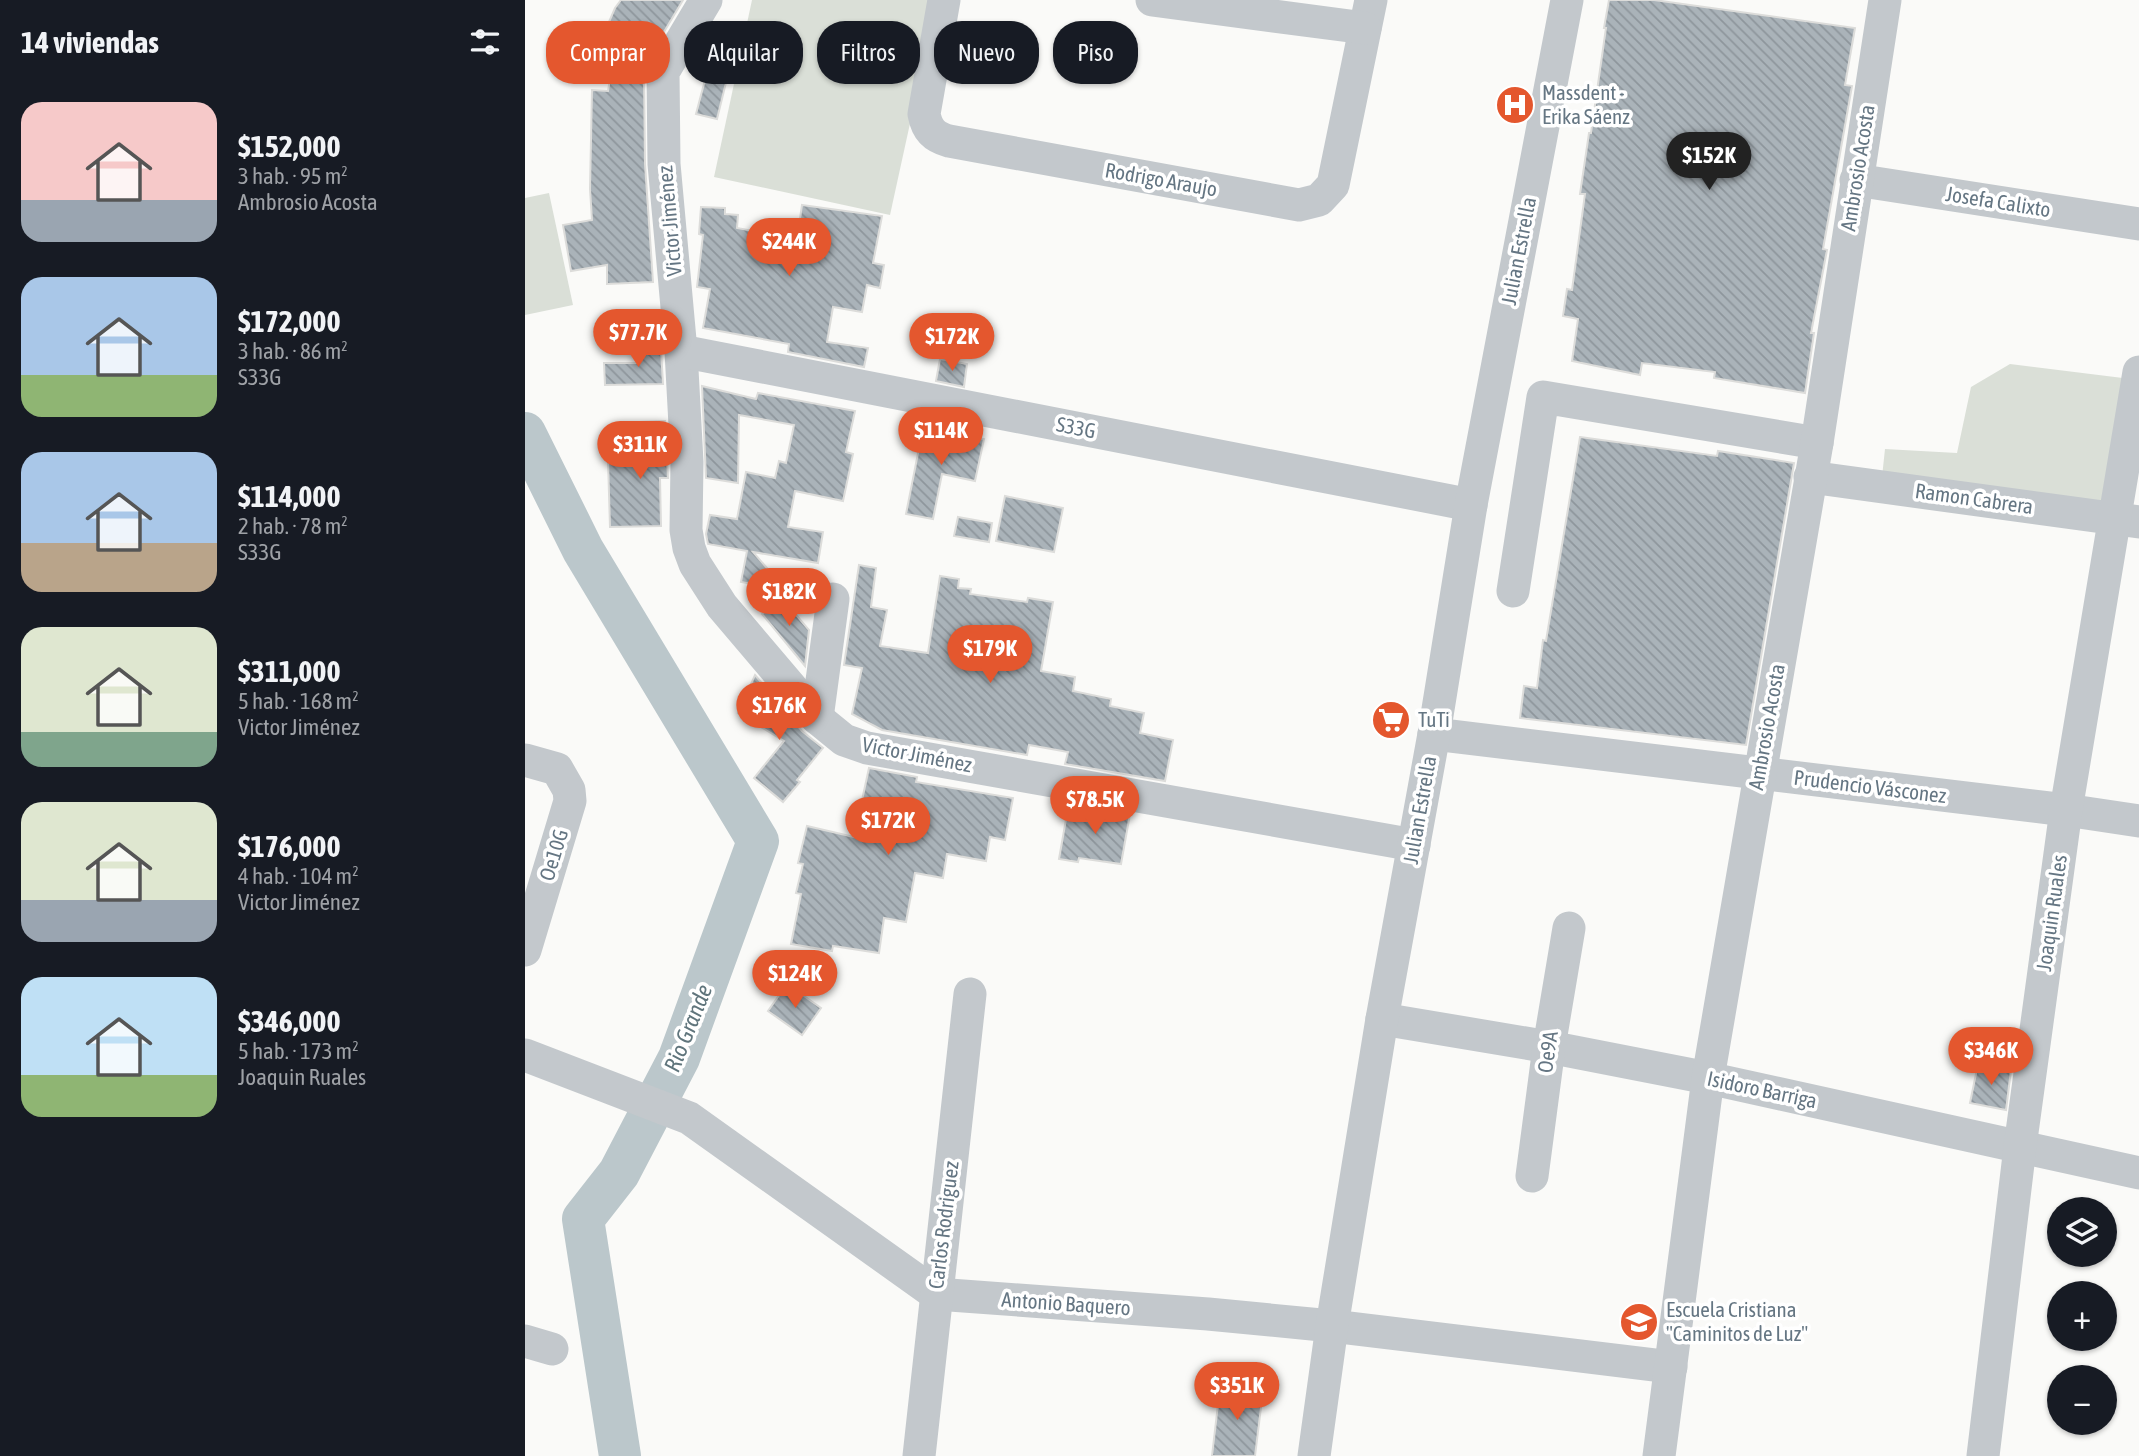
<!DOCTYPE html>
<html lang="es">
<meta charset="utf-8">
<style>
:root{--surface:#171b24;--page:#242831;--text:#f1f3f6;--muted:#9ea1a6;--accent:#e4572e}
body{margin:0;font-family:"Asap Condensed",sans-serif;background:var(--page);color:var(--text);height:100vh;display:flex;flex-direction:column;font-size:26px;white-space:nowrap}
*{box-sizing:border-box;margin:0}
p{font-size:23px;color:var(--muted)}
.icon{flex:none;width:38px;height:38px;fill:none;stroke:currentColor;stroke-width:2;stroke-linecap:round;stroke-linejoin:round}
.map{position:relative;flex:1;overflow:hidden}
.side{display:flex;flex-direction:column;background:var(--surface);width:525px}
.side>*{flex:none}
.hud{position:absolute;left:21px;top:21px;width:665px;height:63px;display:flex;gap:14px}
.fabs{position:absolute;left:1522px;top:1197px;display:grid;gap:14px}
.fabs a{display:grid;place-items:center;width:70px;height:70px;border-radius:50%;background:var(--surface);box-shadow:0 2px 5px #0004;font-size:35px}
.price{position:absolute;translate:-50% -60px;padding:0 16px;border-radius:24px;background:var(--accent);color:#fff;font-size:23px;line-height:46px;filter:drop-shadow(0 2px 4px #0008)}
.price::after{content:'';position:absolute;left:50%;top:42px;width:21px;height:16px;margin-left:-10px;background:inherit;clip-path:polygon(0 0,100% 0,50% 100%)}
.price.on{background:#222;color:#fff}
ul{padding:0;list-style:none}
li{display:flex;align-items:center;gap:21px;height:175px;padding:0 21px}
li span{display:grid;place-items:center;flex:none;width:196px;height:140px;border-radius:21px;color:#555}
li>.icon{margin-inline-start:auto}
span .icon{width:84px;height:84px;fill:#fffc;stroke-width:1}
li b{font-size:30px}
h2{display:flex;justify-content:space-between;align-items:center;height:84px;padding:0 21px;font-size:30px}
.pill{padding:0 24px;border-radius:28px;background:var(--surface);box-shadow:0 2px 5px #0004;font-size:24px;line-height:63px}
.pill.on{background:var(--accent);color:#fff}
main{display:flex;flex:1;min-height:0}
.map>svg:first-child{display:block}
.green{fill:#dadfd7}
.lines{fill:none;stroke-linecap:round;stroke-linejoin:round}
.river{stroke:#bbc7cb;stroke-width:42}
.building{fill:url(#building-back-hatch);stroke:#dcdcda;stroke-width:2}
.minor{stroke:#c3c8cc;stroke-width:33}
.labels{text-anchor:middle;stroke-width:7;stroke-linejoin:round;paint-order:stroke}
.poi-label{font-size:21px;fill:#657683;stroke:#fff;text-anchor:start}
.street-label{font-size:21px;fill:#657683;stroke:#fff}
.water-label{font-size:23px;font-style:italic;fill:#60757c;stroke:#fff}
</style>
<main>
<section class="side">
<h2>14 viviendas<svg class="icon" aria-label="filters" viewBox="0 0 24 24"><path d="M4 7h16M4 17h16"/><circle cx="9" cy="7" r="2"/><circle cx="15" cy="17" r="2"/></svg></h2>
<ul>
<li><span style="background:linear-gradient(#f6c9c9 70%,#9aa5b1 0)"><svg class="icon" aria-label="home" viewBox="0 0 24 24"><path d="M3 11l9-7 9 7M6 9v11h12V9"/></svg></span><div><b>$152,000</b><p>3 hab. · 95 m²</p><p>Ambrosio Acosta</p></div></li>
<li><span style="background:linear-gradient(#a9c7e8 70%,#8fb573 0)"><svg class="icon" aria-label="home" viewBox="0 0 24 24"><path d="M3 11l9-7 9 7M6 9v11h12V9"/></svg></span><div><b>$172,000</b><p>3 hab. · 86 m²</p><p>S33G</p></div></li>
<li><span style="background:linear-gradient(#a9c7e8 65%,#b9a48a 0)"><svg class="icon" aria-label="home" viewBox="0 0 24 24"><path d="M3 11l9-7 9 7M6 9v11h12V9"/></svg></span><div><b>$114,000</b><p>2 hab. · 78 m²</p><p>S33G</p></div></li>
<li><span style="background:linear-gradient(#dfe7d0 75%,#7fa58c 0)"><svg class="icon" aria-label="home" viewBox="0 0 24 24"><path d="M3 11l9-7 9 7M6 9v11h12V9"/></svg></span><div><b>$311,000</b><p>5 hab. · 168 m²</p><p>Victor Jiménez</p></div></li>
<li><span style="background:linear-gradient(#dfe7d0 70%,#9aa5b1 0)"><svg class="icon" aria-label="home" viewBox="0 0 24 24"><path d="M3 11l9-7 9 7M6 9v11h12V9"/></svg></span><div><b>$176,000</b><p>4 hab. · 104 m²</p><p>Victor Jiménez</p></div></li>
<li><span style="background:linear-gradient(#bfe0f5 70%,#8fb573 0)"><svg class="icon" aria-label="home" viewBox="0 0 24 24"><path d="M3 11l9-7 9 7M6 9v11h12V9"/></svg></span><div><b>$346,000</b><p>5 hab. · 173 m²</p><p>Joaquin Ruales</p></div></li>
</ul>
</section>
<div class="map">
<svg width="1614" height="1456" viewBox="0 0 1614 1456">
<defs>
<pattern id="building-back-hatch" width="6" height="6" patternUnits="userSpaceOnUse" patternTransform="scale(1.75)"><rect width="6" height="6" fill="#aab3b9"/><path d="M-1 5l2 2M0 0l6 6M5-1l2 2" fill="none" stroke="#8e969c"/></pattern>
</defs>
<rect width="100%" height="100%" fill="#fafaf8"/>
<g class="green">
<path d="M227 0H412L365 215 189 177Z"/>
<path d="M24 193 48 305 0 315V198Z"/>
<path d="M1485 364 1614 380 1604 506 1357 477 1360 449 1432 453 1446 387Z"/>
</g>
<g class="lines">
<path class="river" d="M0 433 58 550 233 841 154 1058 94 1173 58 1219 95 1456"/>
</g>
<g class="building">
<path d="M96 0H158L121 62 119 72 120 164 128 282 82 284V265L46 271 38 225 67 220 65 189 67 90 83 91 89 55 71 52 90 8Z"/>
<path d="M1084 0H1129L1330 28 1320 85 1327 86 1298 249 1302 250 1286 333H1289L1280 393 1189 378 1190 372 1117 363 1115 375 1047 361 1053 319 1038 316 1042 289 1047 290 1060 194H1055L1064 133H1066L1081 28H1079Z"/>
<path d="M190 42 210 46 192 119 171 114Z"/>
<path d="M277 205 357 216 348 263 359 265 355 288 342 285 337 312 308 307 302 342 343 348 339 367 263 352 264 344 178 328 185 289 172 287 178 235 174 234 176 207 200 208V214L213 215 212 228 272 239Z"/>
<path d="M129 332H135L138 384 80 385 79 363H113V354H129Z"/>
<path d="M415 359 442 364 439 387 411 381Z"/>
<path d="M177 386 231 399 233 393 330 411 321 452 328 454 318 501 270 491 263 527 298 532 293 563 228 552 261 590 216 582 222 551 183 544 181 534 185 515 212 519 221 472 250 478 254 461 261 463 269 425 214 415 213 483 181 478Z"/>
<path d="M140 421 143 478H135L136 526 85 527 83 461H116L115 422Z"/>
<path d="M398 428 459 439 450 481 417 474 408 519 381 514Z"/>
<path d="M1055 437 1192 456 1193 451 1269 463 1221 745 995 718 999 686 1012 688 1018 640 1021 641Z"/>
<path d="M480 496 538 508 529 552 471 541Z"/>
<path d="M433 517 467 523 464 542 429 536Z"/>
<path d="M334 565 351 568 346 607 362 610 355 646 403 653 415 576 434 579 433 588 446 589 445 594 502 602 503 598 528 602 516 671 550 677 548 691 586 699 585 706 619 713 615 733 648 740 640 781 540 764 543 752 504 745 502 755 357 730 327 714 337 668 319 665Z"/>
<path d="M256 597 284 630 280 666 237 614Z"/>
<path d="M230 675 277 731 298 748 272 780 275 782 258 802 229 778 259 741 213 713Z"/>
<path d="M344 768 392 777 391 782 488 798 480 840 465 837 461 861 422 854 418 878 390 873 381 922 359 918 354 953 308 946 307 951 266 944 276 894 271 893 278 864 273 863 282 826 329 837Z"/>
<path d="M566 807 605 814 596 864 554 858 553 862 534 859 543 808 565 812Z"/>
<path d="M262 984 296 1008 277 1035 243 1011Z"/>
<path d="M1453 1064 1486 1070 1481 1110 1445 1103Z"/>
<path d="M695 1387 738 1391 730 1456H687Z"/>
</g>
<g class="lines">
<g class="minor">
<path d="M181 0 138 72 139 164 156 351 162 462 161 530 164 548 170 564 197 606 292 718 319 740 342 748 889 845"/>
<path d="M419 0 399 114C402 130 409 137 424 141L774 205 794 200 808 185 846 0"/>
<path d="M627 0 840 28"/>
<path d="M1331 180 1614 224"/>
<path d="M156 351 946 505"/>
<path d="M1285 477 1614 522"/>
<path d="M988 591 1018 397 1292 443"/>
<path d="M292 718 308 599"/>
<path d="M909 734 1541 810 1614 821"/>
<path d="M0 760 32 769 44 790 45 801 0 950"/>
<path d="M857 1019 1024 1047 1183 1078 1614 1173"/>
<path d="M0 1055 164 1118 411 1294 683 1314 807 1326 1146 1367"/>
<path d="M1007 1176 1024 1047 1044 928"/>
<path d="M0 1341 27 1349"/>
<path d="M394 1456 445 994"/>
<path d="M789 1456 807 1326 857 1019 909 734 946 505 1042 0"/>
<path d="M1134 1456 1183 1078 1292 443 1360 0"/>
<path d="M1458 1456 1495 1147 1541 810 1614 372"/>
</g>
</g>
<defs>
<symbol id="hospital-disc" viewBox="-11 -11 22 22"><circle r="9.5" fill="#e4572e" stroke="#fff"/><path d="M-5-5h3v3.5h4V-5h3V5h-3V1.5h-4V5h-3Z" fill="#fff"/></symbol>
<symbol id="supermarket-disc" viewBox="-11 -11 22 22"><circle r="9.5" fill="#e4572e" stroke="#fff"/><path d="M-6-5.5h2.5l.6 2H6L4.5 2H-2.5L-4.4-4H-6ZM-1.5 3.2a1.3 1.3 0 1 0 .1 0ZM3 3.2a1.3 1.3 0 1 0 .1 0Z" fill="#fff"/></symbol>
<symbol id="school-disc" viewBox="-11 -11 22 22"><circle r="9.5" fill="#e4572e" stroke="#fff"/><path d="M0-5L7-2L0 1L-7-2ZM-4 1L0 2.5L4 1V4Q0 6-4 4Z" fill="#fff"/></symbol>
</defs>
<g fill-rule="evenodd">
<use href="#hospital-disc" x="968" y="83" width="44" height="44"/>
<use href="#supermarket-disc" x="844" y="698" width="44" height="44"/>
<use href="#school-disc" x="1092" y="1300" width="44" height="44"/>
</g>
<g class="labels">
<g class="poi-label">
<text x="1017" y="100">Massdent -<tspan x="1017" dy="24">Erika Sáenz</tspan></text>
<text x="893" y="727">TuTi</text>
<text x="1141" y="1317">Escuela Cristiana<tspan x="1141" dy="24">"Caminitos de Luz"</tspan></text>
</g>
<g class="street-label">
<text transform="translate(1333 168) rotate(-81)" y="7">Ambrosio Acosta</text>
<text transform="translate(636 180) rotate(10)" y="7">Rodrigo Araujo</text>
<text transform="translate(1473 202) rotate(9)" y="7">Josefa Calixto</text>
<text transform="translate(145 221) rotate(-95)" y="7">Victor Jiménez</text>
<text transform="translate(994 251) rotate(-79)" y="7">Julian Estrella</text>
<text transform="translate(551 428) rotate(11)" y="7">S33G</text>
<text transform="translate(1449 499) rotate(8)" y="7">Ramon Cabrera</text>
<text transform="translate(1242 727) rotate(-80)" y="7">Ambrosio Acosta</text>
<text transform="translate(392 755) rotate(11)" y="7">Victor Jiménez</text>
<text transform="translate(1345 787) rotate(7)" y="7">Prudencio Vásconez</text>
<text transform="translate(895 810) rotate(-80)" y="7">Julian Estrella</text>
<text transform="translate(29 855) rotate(-73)" y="7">Oe10G</text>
<text transform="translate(1527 913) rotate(-82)" y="7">Joaquin Ruales</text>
<text transform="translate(1023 1052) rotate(-82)" y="7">Oe9A</text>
<text transform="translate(1237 1090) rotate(12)" y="7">Isidoro Barriga</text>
<text transform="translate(419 1225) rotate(-83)" y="7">Carlos Rodriguez</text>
<text transform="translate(541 1304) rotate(4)" y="7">Antonio Baquero</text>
</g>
<g class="water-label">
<text transform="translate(163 1028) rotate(-68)" y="8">Rio Grande</text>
</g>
</g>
</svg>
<div class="fabs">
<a><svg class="icon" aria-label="layers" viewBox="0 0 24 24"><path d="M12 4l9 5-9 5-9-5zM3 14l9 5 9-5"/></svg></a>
<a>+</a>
<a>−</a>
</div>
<b class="price on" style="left:1184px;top:192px">$152K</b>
<b class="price" style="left:264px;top:278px">$244K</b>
<b class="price" style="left:113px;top:369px">$77.7K</b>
<b class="price" style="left:427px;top:373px">$172K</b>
<b class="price" style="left:416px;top:467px">$114K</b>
<b class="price" style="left:115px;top:481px">$311K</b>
<b class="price" style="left:264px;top:628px">$182K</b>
<b class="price" style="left:465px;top:685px">$179K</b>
<b class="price" style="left:254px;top:742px">$176K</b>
<b class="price" style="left:570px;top:836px">$78.5K</b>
<b class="price" style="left:363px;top:857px">$172K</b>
<b class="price" style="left:270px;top:1010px">$124K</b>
<b class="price" style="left:1466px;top:1087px">$346K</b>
<b class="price" style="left:712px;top:1422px">$351K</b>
<div class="hud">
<a class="pill on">Comprar</a>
<a class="pill">Alquilar</a>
<a class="pill">Filtros</a>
<a class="pill">Nuevo</a>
<a class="pill">Piso</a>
</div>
</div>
</main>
